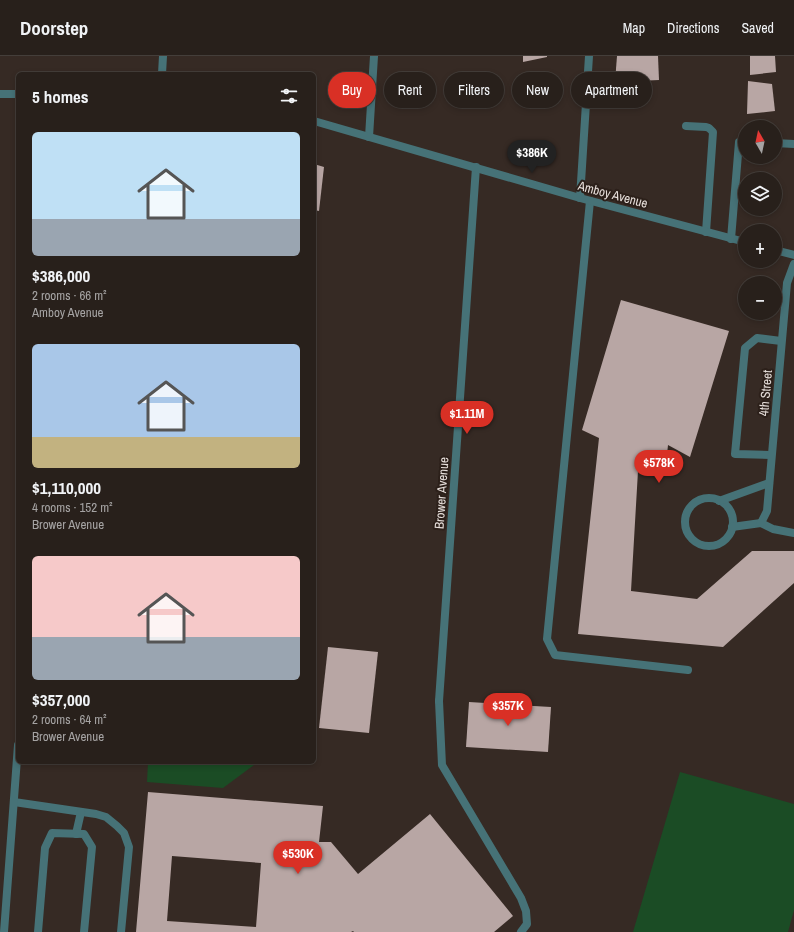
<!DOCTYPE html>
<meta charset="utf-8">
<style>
:root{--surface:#28201b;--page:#342d28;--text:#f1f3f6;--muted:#a5a3a3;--line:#443e3a;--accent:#d93025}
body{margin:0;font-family:"Archivo Narrow",sans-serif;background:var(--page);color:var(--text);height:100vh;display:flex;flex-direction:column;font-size:15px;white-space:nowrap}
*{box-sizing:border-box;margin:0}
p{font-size:13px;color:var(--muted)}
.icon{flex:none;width:22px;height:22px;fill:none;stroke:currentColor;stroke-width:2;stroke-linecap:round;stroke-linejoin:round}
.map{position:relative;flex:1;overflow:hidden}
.drawer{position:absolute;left:16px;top:16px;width:300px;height:692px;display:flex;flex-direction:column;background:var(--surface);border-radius:6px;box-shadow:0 2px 6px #0003,0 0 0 1px var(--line)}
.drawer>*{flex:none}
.banner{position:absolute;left:328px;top:16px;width:380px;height:36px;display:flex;gap:8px}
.needle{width:26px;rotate:351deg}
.buttons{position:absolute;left:738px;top:64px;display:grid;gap:8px}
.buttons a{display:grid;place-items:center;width:44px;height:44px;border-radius:50%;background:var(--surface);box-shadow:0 2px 6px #0003,0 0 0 1px var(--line);font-size:20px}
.price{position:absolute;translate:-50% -34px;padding:0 9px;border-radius:14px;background:var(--accent);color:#fff;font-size:13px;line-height:26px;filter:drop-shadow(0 1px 2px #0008)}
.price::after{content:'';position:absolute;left:50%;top:24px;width:12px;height:9px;margin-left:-6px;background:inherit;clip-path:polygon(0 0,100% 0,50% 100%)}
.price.on{background:#222;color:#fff}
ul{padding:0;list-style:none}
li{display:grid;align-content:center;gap:8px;height:212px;padding:0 16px}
li span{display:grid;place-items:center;height:124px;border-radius:6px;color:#555}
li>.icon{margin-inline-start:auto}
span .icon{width:72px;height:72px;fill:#fffc;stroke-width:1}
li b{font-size:17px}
h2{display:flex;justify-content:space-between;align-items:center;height:48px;padding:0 16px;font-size:17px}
.pill{padding:0 14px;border-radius:18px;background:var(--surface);box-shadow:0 2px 6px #0003,0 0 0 1px var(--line);font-size:14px;line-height:36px}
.pill.on{background:var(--accent);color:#fff}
header{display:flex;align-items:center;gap:24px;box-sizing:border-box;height:56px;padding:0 20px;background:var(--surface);border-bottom:1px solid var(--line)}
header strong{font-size:19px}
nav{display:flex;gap:22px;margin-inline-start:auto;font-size:14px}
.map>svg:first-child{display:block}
.green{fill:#1b4c25}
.building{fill:#b8a6a4;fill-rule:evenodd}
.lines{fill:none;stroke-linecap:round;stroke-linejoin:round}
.service{stroke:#467277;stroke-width:8}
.minor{stroke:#467277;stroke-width:8}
.tertiary{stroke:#467277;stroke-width:8}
.labels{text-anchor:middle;stroke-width:4;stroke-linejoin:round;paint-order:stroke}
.street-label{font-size:13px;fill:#e6deda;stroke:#2c201a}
</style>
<header>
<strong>Doorstep</strong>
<nav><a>Map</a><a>Directions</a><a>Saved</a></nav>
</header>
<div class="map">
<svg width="794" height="876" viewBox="0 0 794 876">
<rect width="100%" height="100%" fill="#362a24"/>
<g class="green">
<path d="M148 706H258L223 732 147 726Z"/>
<path d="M680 716 794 748V854L788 876H633Z"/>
</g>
<g class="building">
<path d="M523 0H547V1L523 6Z"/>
<path d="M617 0H658L659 24 615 26Z"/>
<path d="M750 0H775L776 16 750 19Z"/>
<path d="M748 25 772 28 775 55 747 58Z"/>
<path d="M314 108 324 111 319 155 314 154Z"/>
<path d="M621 244 729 275 690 401 668 389 665 418 638 415 631 535 697 543 752 495H794V527L723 591 578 578 599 382 582 374Z"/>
<path d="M328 591 378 596 369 677 319 672Z"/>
<path d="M469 646 551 651 548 696 466 691Z"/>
<path d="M148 736 323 750 319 786H331L358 818 430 758 513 860 494 876H354L353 875 351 876H136ZM172 800 261 807 256 871 167 865Z"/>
</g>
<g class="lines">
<g class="service">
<path d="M686 70 706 71 709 72 713 76 706 176"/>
<path d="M775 87 794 88"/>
<path d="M590 145 547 583 555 599 688 614"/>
<path d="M731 183 739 86H745"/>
<path d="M771 399 735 398 745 292 757 282 781 285"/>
<circle cx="709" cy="466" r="24"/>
<path d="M719 445 769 427"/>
<path d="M732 471 761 467 773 473 794 477"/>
<path d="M439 645 442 709 521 842 526 855 527 868 521 876"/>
<path d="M14 746 96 758 106 761 117 770 124 777 129 791 121 876"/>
<path d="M76 778 81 756"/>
<path d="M38 876 45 792 52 777 84 778 92 791 84 876"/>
</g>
<g class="minor">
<path d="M162 18 163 0"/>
<path d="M369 81 374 0"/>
<path d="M580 142 589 0"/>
<path d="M761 467 767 455 787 227 794 208"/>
<path d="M439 645 476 111"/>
<path d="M4 876 18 689"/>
</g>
<g class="tertiary">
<path d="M0 38H18"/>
<path d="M314 65 580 142 745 186"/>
<path d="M775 194 794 199"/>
</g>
</g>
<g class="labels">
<g class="street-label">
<text transform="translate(613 138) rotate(15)" y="5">Amboy Avenue</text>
<text transform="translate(765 337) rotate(-85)" y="5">4th Street</text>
<text transform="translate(441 437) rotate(-86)" y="5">Brower Avenue</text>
</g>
</g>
</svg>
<div class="buttons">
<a><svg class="needle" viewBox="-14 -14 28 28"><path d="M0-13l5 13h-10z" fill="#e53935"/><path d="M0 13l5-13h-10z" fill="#a5a3a3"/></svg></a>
<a><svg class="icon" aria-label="layers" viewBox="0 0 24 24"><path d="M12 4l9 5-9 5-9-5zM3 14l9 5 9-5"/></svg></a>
<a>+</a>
<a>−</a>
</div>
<b class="price on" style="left:532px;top:118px">$386K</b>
<b class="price" style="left:467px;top:379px">$1.11M</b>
<b class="price" style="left:659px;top:428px">$578K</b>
<b class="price" style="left:508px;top:671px">$357K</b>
<b class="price" style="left:298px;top:819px">$530K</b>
<div class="banner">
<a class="pill on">Buy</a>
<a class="pill">Rent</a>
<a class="pill">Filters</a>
<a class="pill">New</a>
<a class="pill">Apartment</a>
</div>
<section class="drawer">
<h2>5 homes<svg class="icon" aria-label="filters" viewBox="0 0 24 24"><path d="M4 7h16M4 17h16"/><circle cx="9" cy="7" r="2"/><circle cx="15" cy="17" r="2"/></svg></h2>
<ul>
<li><span style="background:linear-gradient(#bfe0f5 70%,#9aa5b1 0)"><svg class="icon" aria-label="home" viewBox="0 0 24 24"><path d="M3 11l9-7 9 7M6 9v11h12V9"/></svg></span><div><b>$386,000</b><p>2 rooms · 66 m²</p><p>Amboy Avenue</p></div></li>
<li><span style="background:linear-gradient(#a9c7e8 75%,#c2b280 0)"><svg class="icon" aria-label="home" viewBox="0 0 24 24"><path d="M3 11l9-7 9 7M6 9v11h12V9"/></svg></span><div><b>$1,110,000</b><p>4 rooms · 152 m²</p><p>Brower Avenue</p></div></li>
<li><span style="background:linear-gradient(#f6c9c9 65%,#9aa5b1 0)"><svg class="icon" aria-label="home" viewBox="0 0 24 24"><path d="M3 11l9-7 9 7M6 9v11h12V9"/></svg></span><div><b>$357,000</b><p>2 rooms · 64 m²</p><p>Brower Avenue</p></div></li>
</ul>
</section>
</div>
